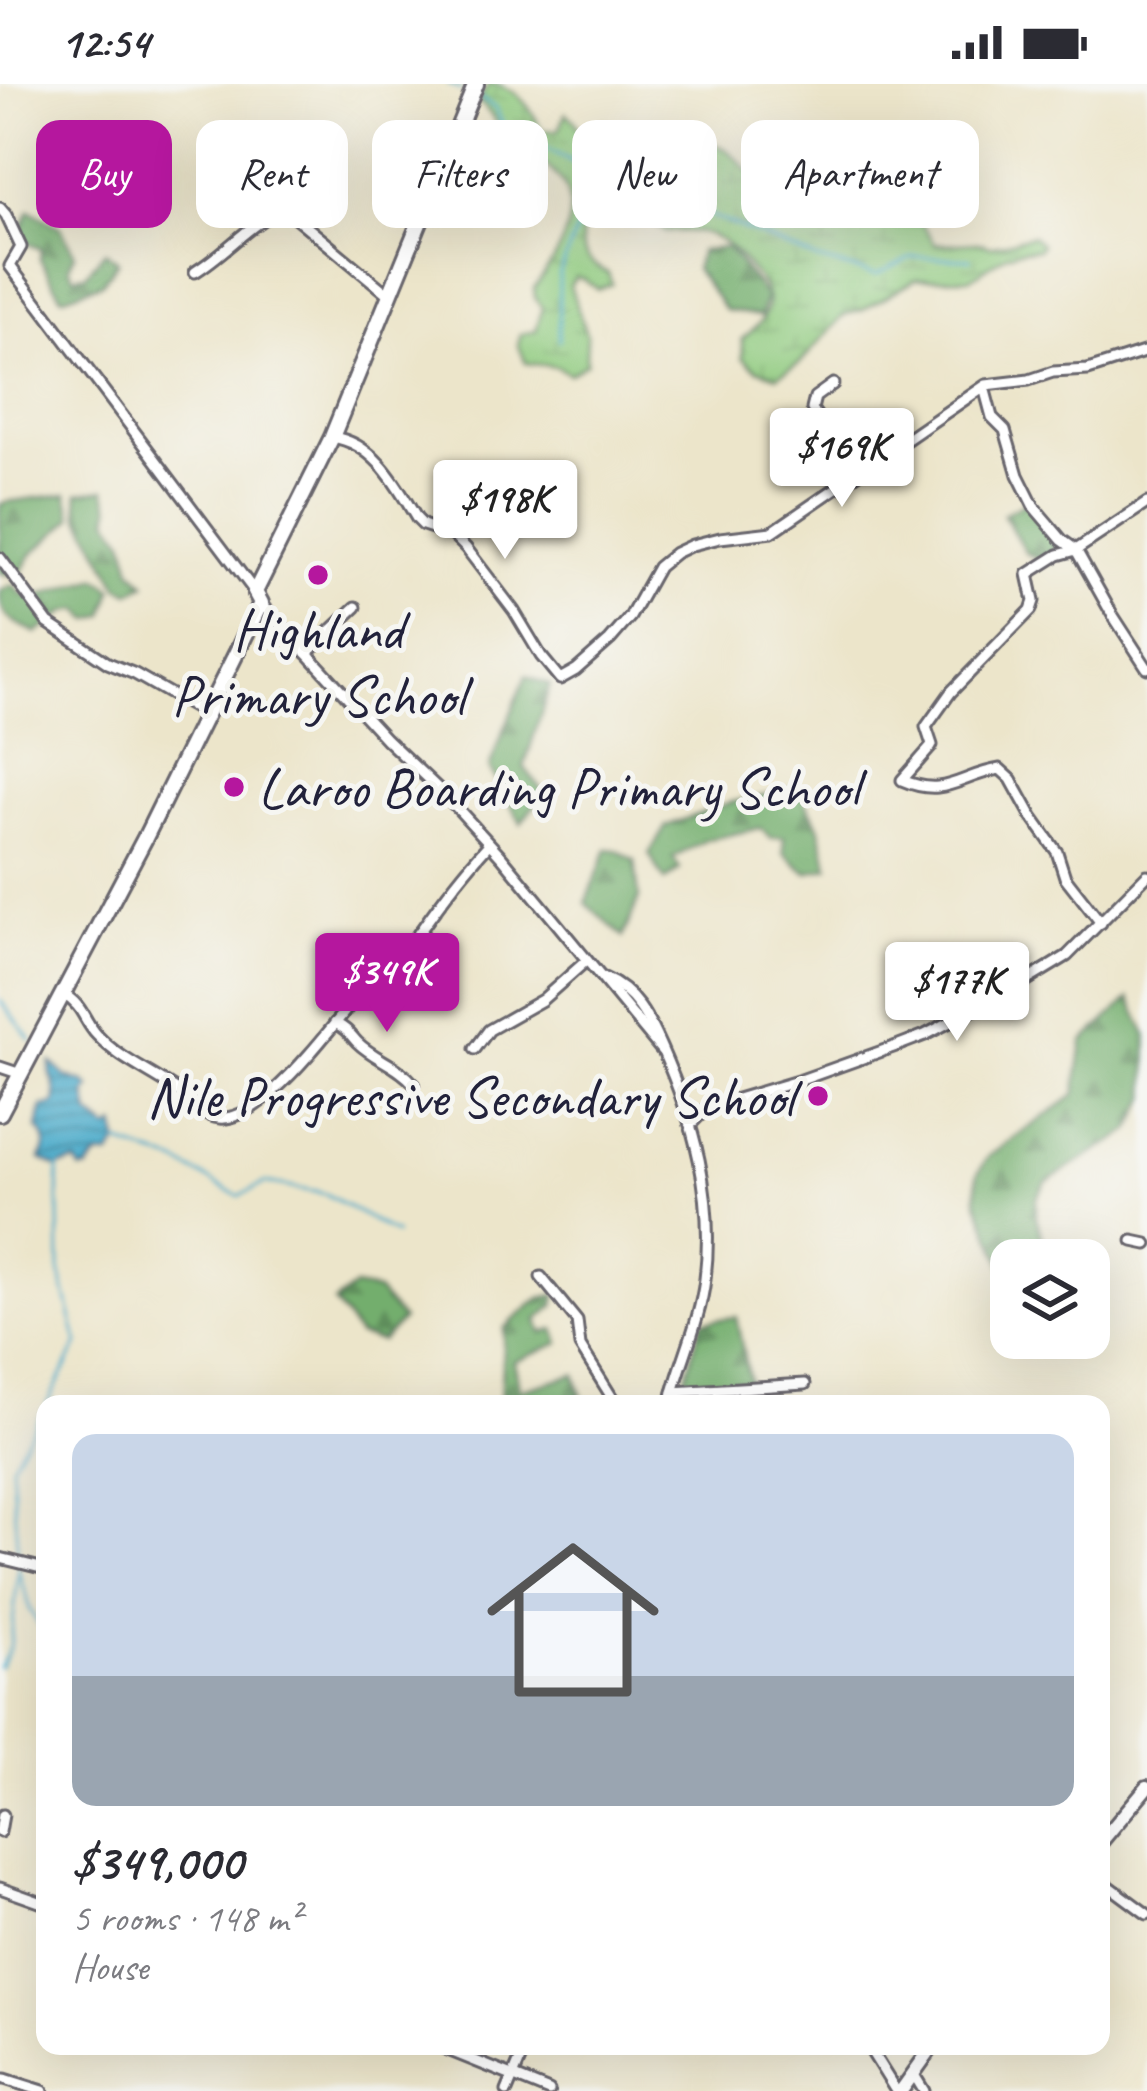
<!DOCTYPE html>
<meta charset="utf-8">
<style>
:root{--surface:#fff;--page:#f7f7f7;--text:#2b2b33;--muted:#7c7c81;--line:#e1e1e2;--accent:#b5179e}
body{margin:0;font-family:Caveat,sans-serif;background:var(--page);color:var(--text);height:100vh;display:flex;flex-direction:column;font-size:45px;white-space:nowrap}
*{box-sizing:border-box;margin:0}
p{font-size:39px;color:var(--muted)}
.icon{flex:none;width:66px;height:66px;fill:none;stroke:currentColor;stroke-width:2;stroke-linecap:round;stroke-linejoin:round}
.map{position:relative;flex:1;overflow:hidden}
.panel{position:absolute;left:36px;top:1311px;width:1074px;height:660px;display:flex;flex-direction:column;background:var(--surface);border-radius:24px;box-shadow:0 12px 48px #0002}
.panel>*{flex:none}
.hud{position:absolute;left:36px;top:36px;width:1077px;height:108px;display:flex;gap:24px}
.controls{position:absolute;left:990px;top:1155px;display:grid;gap:24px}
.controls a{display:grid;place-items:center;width:120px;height:120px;border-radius:24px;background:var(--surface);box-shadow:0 12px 48px #0002;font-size:60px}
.price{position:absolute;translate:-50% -102px;padding:0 27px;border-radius:12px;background:#fff;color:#222;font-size:39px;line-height:78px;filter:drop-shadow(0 3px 6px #0008)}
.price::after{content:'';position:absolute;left:50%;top:72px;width:36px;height:27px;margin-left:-18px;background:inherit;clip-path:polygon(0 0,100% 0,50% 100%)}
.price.active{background:var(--accent);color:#fff}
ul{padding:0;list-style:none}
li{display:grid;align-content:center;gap:24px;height:636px;padding:0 36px}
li+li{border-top:3px solid var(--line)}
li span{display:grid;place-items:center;height:372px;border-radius:24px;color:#555}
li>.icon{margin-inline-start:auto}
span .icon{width:216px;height:216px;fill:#fffc;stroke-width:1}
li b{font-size:51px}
.chip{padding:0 42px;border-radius:24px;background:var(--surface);box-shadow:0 12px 48px #0002;font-size:42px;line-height:108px}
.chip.active{background:var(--accent);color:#fff}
.status{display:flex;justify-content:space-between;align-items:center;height:84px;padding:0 60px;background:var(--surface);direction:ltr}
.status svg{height:33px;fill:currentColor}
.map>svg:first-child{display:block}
.forest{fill:url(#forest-firs);stroke:#4a6854;stroke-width:3}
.wetland{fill:url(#wetland-marsh);stroke:#58765c;stroke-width:3}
.water{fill:url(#water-rules);stroke:#366682;stroke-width:3}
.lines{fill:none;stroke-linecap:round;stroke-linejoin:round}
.stream{stroke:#4babca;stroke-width:3}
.street-casing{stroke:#69666d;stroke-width:15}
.secondary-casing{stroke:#69666d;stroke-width:18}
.primary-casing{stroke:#69666d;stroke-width:20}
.street{stroke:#fff;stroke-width:9}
.secondary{stroke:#fff;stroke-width:12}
.primary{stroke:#fff;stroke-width:14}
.poi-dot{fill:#b5179e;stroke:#f6f6f2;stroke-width:4.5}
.labels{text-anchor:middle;stroke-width:10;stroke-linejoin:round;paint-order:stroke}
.poi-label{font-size:57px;fill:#22223b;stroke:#f6f6f2}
</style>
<div class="status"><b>12:54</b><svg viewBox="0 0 49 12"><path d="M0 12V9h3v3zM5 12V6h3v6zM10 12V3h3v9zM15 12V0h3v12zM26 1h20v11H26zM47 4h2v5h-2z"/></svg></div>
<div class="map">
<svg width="1147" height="2007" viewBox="0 0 1147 2007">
<defs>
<pattern id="forest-firs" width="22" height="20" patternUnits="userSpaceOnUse" patternTransform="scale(3)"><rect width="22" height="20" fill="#73ae6d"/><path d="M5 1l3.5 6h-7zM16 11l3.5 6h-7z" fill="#5e8d5b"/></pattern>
<pattern id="wetland-marsh" width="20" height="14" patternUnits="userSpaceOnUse" patternTransform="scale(3)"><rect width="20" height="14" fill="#8fca7e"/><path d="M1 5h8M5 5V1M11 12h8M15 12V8" fill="none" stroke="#7bad6e"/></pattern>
<pattern id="water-rules" width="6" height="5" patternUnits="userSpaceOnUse" patternTransform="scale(3)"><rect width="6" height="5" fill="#4babca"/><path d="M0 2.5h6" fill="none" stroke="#3e8ba5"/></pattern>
</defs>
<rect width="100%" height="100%" fill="#f6f6f2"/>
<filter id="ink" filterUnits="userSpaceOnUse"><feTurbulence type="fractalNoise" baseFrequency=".00833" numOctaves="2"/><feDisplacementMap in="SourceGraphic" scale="24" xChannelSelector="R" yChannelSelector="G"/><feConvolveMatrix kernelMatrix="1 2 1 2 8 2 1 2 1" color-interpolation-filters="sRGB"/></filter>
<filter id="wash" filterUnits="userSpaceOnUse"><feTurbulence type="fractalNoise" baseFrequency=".004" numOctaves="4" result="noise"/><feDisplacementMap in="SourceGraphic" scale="48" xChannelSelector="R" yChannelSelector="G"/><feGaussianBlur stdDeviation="2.7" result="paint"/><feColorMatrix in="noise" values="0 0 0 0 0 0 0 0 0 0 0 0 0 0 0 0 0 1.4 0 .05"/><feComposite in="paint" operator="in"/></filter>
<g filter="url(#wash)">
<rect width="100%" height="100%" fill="#ece5ca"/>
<g class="forest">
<path d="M30 126 61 144 75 170 69 182 74 192 86 190 105 167 118 177 102 199 62 213 40 175 41 165 17 155Z"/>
<path d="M727 163 766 213 761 232 725 226 695 185 700 167Z"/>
<path d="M105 405 111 424 109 434 124 455 132 485 146 500 130 508 119 503 79 430 78 409Z"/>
<path d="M67 410 73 434 33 469 19 492 0 489V421L5 418Z"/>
<path d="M1026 418 1058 464 1039 476 1026 469 1003 430Z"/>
<path d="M98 494 113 505 105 531 90 536 80 526 66 528 37 549C12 536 0 538 0 507L13 501 23 511 38 512Z"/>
<path d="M526 592 550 601 524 683 544 709 521 739 489 684Z"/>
<path d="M797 703 819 741 829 783 807 789 784 769V753L771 754 760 744 706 756 673 774 680 785 665 797 649 770 666 742 729 719Z"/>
<path d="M607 765 617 766 635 777 639 814 623 853 586 819Z"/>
<path d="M1130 914 1147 952V1014L1131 1047 1046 1098 1036 1115V1133L1049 1176H1011V1202L977 1116V1090L989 1072 1075 1011 1083 958Z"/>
<path d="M354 1203 377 1207 402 1236 381 1257 358 1251 334 1219Z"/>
<path d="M556 1211 554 1222 538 1236 542 1249 555 1245 560 1259 514 1277 520 1306 575 1290 582 1312 561 1320H498L500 1317 504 1244 540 1214Z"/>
<path d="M736 1233 749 1297 684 1298 702 1237Z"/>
</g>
<path class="wetland" d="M489 0C515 0 532 25 542 47L559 46 566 29 574 36 584 56 602 37 614 41 622 53 615 66 616 83 625 86C639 65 651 52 679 56L682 77 689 85 704 57C726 62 734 70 749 88 788 73 784 83 812 106L830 100 845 107 853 115 893 97 935 159C955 163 972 153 990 162L1032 152 1041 160 1039 165 1020 166 1007 170 971 194 916 195 861 227 845 230 800 279 777 292 757 285 743 274 742 255C781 226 772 208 743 177 735 167 725 157 713 153 698 146 682 147 665 148 649 135 637 125 615 131L603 119 584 131C580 161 579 175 608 189L612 200 598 205 583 195 576 193 570 201 587 253 586 279 569 290 557 283 526 279 518 260 521 250 536 247 542 224 535 214 534 204C558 172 590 122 552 87 539 74 521 66 508 53 494 41 496 31 478 18Z"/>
<path class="water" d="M51 978 67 993 85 999 91 1004 86 1010 90 1031 109 1046 116 1042 118 1059 110 1072H98L88 1085 81 1086 76 1078 57 1083 41 1075C46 1062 49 1055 38 1045L42 1023 55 1020C60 999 47 996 51 978Z"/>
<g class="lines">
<g class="stream">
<path d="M448 0 461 6"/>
<path d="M480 14 495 24 503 41 582 83 632 99 818 176 876 191 912 173 971 175"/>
<path d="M559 256V191L579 139 582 83"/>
<path d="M0 916 32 957"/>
<path d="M118 1059 178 1079 239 1112 266 1099 326 1110 396 1150"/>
<path d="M47 1320 78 1260 60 1187 58 1080"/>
<path d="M21 1492 30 1526 45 1551"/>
<path d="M0 1583 10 1564 19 1485 11 1380 45 1324"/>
</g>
</g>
</g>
<g filter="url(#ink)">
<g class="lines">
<defs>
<g id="street">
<path d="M0 124 6 131 21 163 10 182 255 508"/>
<path d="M195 188C226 169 252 137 284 124L389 211"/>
<path d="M833 300 815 313 812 325 857 389"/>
<path d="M984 303 992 333 1005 346 1018 391 1034 423 1062 456 1076 466 1112 530 1147 584"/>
<path d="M332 353C375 359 397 402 417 435L423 441 453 451 466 464 514 527 541 572 560 595 576 586 610 556 630 533 658 483 675 469 692 461 720 454 772 448 986 301 1029 296 1053 288 1088 286 1147 267"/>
<path d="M0 474 48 539 108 579 135 590 205 630"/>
<path d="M261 519 386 655 448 714 502 773 662 967"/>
<path d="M307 569 356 523"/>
<path d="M1101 839 1065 793 1057 768 1032 733 1011 695 1000 685C960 691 946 715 902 696L931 663 932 661 926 643 951 608 1031 526 1034 517 1028 490 1058 471 1076 466 1147 419"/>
<path d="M604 894C635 907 648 934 661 963 694 1038 715 1112 705 1195 700 1238 680 1278 670 1320"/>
<path d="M63 910C84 922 83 936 97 951 118 974 147 986 172 1003 185 1011 196 1024 209 1031 258 1057 346 918 377 891 386 882 398 879 406 869 412 862 415 853 421 846 442 816 464 787 489 760"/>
<path d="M335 939C347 945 349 949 357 958 374 975 398 981 414 1000"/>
<path d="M475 965 489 946 542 916 586 877"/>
<path d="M0 983 21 990"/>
<path d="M690 1041 707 1024 801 996 899 961 925 951 1011 906 1067 872 1147 791"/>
<path d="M1133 1157 1147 1160"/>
<path d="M541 1193 577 1237 580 1262 616 1320"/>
<path d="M673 1308 805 1300"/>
<path d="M0 1474 45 1485"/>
<path d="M0 1748 3 1731"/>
<path d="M1101 1796 1147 1830"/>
<path d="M0 1804 45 1820"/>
<path d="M438 1962 549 2007"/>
<path d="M868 1962 896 2007"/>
<path d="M913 1989 924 2007"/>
<path d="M5 1995 43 2007"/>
<path d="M507 2007 526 1962"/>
</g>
<g id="secondary">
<path d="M1101 1758 1147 1703"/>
<path d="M901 2007 933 1962"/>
</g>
<path id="primary" d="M0 1029 145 754 261 519 255 508 332 353 476 0"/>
</defs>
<use href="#street" class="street-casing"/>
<use href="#secondary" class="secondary-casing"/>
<use href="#primary" class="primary-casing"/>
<use href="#street" class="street"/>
<use href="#secondary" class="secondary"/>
<use href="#primary" class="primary"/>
</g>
</g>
<g class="poi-dot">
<circle cx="318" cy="491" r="12"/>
<circle cx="234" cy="703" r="12"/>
<circle cx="818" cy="1012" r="12"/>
</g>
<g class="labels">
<g class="poi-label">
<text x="318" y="565">Highland<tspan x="318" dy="66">Primary School</tspan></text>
<text x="258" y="723" text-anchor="start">Laroo Boarding Primary School</text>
<text x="794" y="1032" text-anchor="end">Nile Progressive Secondary School</text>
</g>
</g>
</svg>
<div class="controls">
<a><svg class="icon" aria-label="layers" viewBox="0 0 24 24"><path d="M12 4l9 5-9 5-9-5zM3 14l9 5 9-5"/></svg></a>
</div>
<b class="price" style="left:842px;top:426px">$169K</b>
<b class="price" style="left:505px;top:478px">$198K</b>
<b class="price active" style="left:387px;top:951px">$349K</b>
<b class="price" style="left:957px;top:960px">$177K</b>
<div class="hud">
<a class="chip active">Buy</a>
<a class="chip">Rent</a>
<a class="chip">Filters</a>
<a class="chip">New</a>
<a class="chip">Apartment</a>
</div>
<section class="panel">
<ul>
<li><span style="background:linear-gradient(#c9d6e8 65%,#9aa5b1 0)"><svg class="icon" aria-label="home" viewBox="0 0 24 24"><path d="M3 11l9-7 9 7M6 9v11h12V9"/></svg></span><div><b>$349,000</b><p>5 rooms · 148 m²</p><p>House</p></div></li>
</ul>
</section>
</div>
